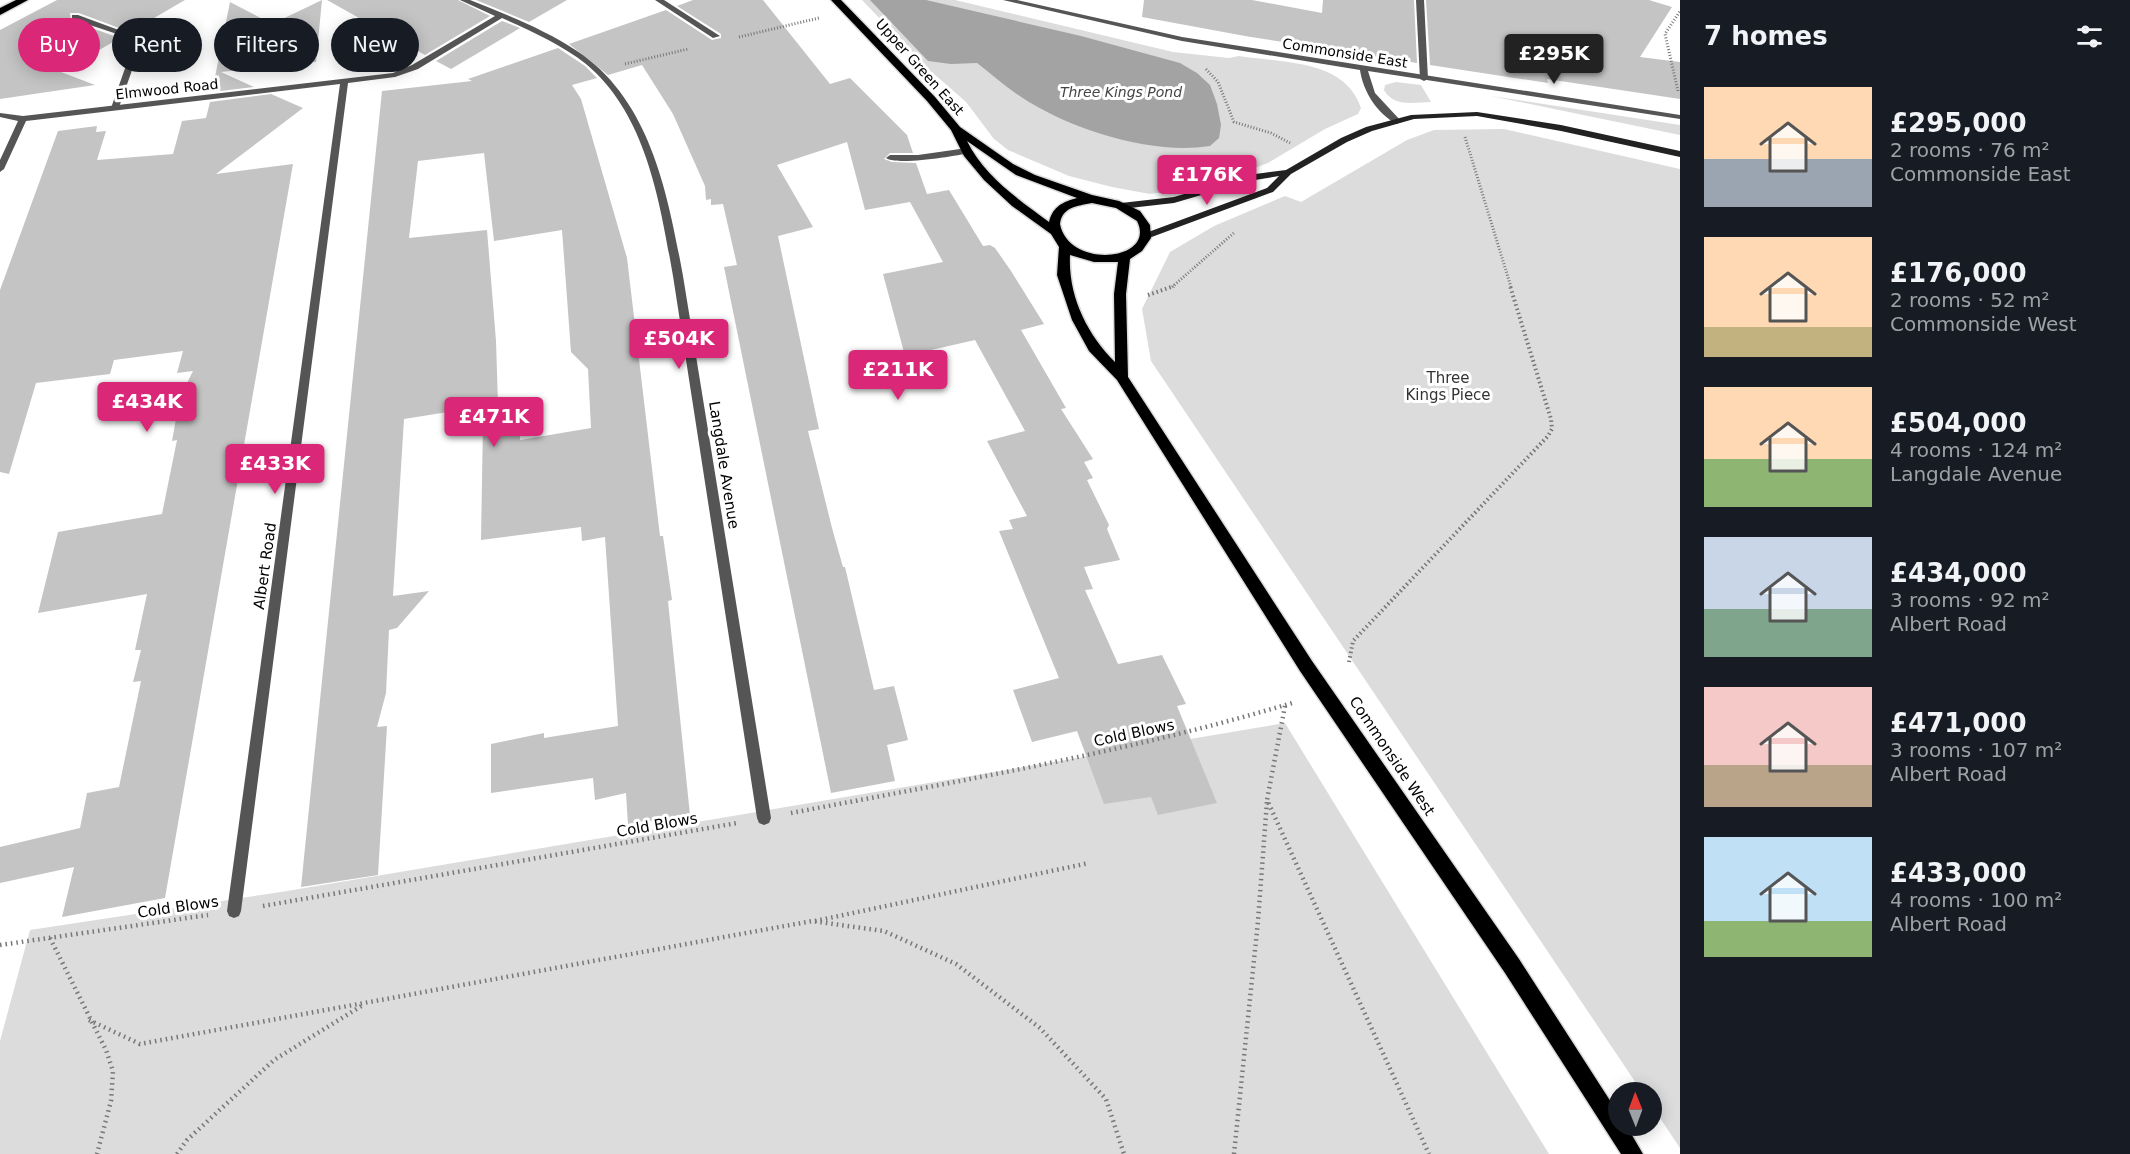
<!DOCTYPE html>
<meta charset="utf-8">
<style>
:root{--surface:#171b24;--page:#20242c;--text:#f1f3f6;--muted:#9ea1a6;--accent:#db2777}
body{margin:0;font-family:"DejaVu Sans",sans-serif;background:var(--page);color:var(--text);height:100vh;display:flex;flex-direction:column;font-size:22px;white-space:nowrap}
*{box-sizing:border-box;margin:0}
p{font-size:20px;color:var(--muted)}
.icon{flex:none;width:33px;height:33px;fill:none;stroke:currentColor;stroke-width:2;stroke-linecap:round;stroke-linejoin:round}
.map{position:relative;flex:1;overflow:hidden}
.panel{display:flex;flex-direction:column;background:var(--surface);width:450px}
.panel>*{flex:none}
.hud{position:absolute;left:18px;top:18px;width:570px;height:54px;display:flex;gap:12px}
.needle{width:39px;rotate:359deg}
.fabs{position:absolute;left:1608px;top:1082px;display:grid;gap:12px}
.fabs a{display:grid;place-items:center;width:54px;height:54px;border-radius:50%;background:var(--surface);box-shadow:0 3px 15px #0003;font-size:30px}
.price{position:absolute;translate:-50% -51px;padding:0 14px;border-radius:6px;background:var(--accent);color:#fff;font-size:20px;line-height:39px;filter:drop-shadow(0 2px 3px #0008)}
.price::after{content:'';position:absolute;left:50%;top:36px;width:18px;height:14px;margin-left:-9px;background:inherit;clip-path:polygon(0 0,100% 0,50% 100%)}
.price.current{background:#222;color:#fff}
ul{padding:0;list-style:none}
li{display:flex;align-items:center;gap:18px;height:150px;padding:0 24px}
li span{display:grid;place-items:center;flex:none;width:168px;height:120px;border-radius:0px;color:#555}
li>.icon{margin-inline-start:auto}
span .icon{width:72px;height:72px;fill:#fffc;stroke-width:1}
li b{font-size:26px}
h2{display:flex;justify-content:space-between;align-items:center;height:72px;padding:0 24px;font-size:26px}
.chip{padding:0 21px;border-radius:27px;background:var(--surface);box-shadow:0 3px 15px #0003;font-size:21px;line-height:54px}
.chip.current{background:var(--accent);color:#fff}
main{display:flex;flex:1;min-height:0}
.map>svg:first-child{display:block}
.green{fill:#dcdcdc}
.water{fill:#a3a3a3}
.building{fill:#c4c4c4}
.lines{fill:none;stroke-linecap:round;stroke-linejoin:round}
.primary-casing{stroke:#dbdbdb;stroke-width:3}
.path-far2{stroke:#777;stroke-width:3;stroke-dasharray:1 2;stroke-linecap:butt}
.path-far1{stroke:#777;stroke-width:4;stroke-dasharray:1.5 3;stroke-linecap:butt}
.path{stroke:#777;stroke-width:4.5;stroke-dasharray:1.5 4;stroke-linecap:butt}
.lane{fill:#555;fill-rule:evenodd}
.street{fill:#555;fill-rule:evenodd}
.secondary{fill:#222;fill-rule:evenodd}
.primary{fill:#000;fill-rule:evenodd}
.labels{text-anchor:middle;stroke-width:6;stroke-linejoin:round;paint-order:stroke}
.far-street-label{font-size:14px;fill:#000;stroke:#fff}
.far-water-label{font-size:14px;font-style:italic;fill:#444;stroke:#fff}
.park-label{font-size:15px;fill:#333;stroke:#fff}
.street-label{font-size:15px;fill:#000;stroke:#fff}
</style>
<main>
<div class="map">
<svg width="1680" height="1154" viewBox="0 0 1680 1154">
<rect width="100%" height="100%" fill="#fff"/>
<g class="green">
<path d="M862 0H955L1173 52 1229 58 1239 56C1283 63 1345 59 1361 108L1358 114 1325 129 1268 163 1209 185 1150 194 1112 187 1069 176 1008 150 994 139 966 102 926 67Z"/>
<path d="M1396 82 1421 85 1431 102C1415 102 1394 108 1384 90L1385 85Z"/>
<path d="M1491 96 1680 125V135Z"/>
<path d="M1504 129 1680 169V1148L1652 1106V1092H1642L1151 361 1142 309 1170 252 1214 226 1285 196 1301 202 1407 140 1434 130Z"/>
<path d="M1285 723 1549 1154H0V1041L30 930 281 892Z"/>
</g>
<path class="water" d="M870 0H926L1081 36 1180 63 1197 73 1210 85 1217 104 1221 125 1219 138 1210 146C1153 155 1077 131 1029 102 1010 91 994 76 977 63L951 64 928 61Z"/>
<g class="building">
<path d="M57 0H185L130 32 79 13H70L71 21 120 38 61 72 95 85 0 99V30Z"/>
<path d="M322 0 316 62 221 72 254 87 212 92 230 2 272 24Z"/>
<path d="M327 0H458L490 16 425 55Z"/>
<path d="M476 0H567L529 22Z"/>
<path d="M693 0H763L830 84 850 78 907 135 913 153H890L884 159 892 162 916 163 927 194 949 190 983 246 990 245 995 248 1011 271 1044 324 1021 330 1066 408 1061 409 1093 459 1084 462 1093 478 1087 480 1109 525 1107 529 1120 560 1084 567 1093 589 1085 590 1118 664 1162 655 1186 704 1177 706 1217 803 1158 815 1151 797 1104 804 1077 731 1032 742 1013 690 1059 678 999 531 1013 529 1009 520 1027 516 987 441 1025 431 975 340 905 356 883 274 943 262 910 202 865 210 847 142 777 165 813 227 778 236 819 429 808 431 832 528 843 567H845L874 690 894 686 908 740 887 745 895 781 831 793 724 267 737 265 723 204 711 205V199L706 200 705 186 673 114 642 65 608 75 569 44 666 10 712 40 721 38V34L677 6Z"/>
<path d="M1144 0H1252L1322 13 1323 0H1414L1417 63 1245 36 1142 17Z"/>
<path d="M1426 0H1649L1672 7 1640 57 1680 62V99L1547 79 1548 83 1430 65Z"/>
<path d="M502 21 520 28 451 69 436 61Z"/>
<path d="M558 48 585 66 597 78 572 85 581 99 627 258 660 536H663L672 600 668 601 690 815 628 825 626 793 595 800 593 778 491 793V744L544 733V738L618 726 605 537 582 541 581 527 481 540 483 421 520 415V440L591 428 588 369 571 352 562 230 494 241 484 153 418 161 409 238 487 230 496 341 498 404 404 419 393 596 429 591 397 628 389 630 386 693 377 727 387 726 378 875 301 887 382 91 472 81 468 79Z"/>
<path d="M271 94 303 108 216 174 293 164 165 898 62 917 74 867 0 883V847L80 828 87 793 119 787 141 681 133 682 141 650H135L147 594 38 613 58 532 162 514 177 440 172 441 180 397 193 371 177 373 183 351 114 360 110 374 36 383 9 474 0 472V290L58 131 97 126 96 132 106 131 97 160 173 154 182 121 206 118 210 102Z"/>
</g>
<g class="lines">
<defs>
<g id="primary">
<path d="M16 0H28L0 15V8Z"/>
<path d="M831 0H841L935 97 960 127 1013 164 1035 175 1092 195 1119 201 1140 211 1150 225 1151 238 1142 251 1130 259 1126 294 1128 377 1312 661 1519 959 1618 1113V1125H1626L1643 1154H1621L1505 973 1300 671 1117 380 1089 351 1072 320 1057 275 1059 247 1051 234 1012 206 984 180 964 156 951 130 927 101ZM967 141 1016 175 1077 198C1063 202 1053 206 1049 222 1018 199 984 176 967 141ZM1092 203 1116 208 1137 221C1157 261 1069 270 1060 224 1062 207 1077 206 1092 203ZM1070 255 1094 262H1118L1114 294 1115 362C1087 334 1068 296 1070 255Z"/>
</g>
</defs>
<use href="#primary" class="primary-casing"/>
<g class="path-far2">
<path d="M739 37 819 18"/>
<path d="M625 64 688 49"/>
<path d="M1206 69 1218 82 1234 122 1271 133 1290 143"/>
<path d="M1678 91 1665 34 1680 11"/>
<path d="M1465 137 1511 287"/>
<path d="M1172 287 1235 232"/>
</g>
<g class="path-far1">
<path d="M1148 295 1174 286"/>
<path d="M1349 662 1353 641 1548 436 1552 429 1551 419 1510 286"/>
</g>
<g class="path">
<path d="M1285 706 1267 800 1429 1154"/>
<path d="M791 813C959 781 1128 752 1292 703L1291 701"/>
<path d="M263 906 737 823"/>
<path d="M815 921 1089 863"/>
<path d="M50 938 106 1050 113 1071 111 1101 97 1154"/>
<path d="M0 945 208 915"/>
<path d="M89 1020 140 1044 812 921 884 931 956 964 1040 1028 1106 1099 1124 1154"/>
<path d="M177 1154 187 1140 274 1060 363 1005"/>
<path d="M1234 1154 1258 921 1267 801"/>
</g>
<g class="lane">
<path d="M655 0H664L720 36 713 38Z"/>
<path d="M1416 0H1424L1428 79 1424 81 1420 79Z"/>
<path d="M72 15H78L143 39 118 110 111 108 135 40 72 19Z"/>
<path d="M967 148 971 151 970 153C954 156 898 166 886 158L890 155H918Z"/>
</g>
<g class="street">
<path d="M460 0H470C507 15 544 29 577 51 651 100 668 195 683 276L771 818 769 823 764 825 759 823 757 818 673 276C660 203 647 115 586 64 561 44 531 31 502 18L418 69 395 77 348 83 241 911 239 916 234 918 229 916 227 911 340 84 26 121 4 169 0 172V160L18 121 0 117V113L23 116 393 73 412 65 495 16Z"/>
<path d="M1003 0H1017L1182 37 1680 115V119L1368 71 1375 93 1401 121 1397 124C1377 114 1363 91 1360 70L1182 41Z"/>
</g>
<path class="secondary" d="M1477 112 1561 125 1680 151V157L1561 131 1477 116 1414 119 1372 131 1347 142 1291 174 1273 192 1149 238H1143L1141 236 1143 234 1267 188 1279 176 1249 181 1174 203 1121 209 1116 206 1121 203 1174 197 1248 175 1286 170 1341 138 1366 127 1411 115Z"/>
<use href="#primary" class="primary"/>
</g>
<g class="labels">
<g class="far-street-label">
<text transform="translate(1345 53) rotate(9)" y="5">Commonside East</text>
<text transform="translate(920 67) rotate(48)" y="5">Upper Green East</text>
<text transform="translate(167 89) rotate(-6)" y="5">Elmwood Road</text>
</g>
<g class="far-water-label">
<text x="1121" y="97">Three Kings Pond</text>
</g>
<g class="park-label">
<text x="1448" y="383">Three<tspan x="1448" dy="17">Kings Piece</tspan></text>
</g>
<g class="street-label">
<text transform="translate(724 465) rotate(81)" y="5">Langdale Avenue</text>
<text transform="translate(265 566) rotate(-82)" y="5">Albert Road</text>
<text transform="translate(1134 733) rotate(-12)" y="5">Cold Blows</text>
<text transform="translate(1392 756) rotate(56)" y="5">Commonside West</text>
<text transform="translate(657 825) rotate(-10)" y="5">Cold Blows</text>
<text transform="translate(178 907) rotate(-8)" y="5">Cold Blows</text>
</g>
</g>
</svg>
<div class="fabs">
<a><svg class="needle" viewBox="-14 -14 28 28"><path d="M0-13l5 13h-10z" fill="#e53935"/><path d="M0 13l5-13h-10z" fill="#9ea1a6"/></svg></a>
</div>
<b class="price current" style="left:1554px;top:85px">£295K</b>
<b class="price" style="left:1207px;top:206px">£176K</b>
<b class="price" style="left:679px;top:370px">£504K</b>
<b class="price" style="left:898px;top:401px">£211K</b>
<b class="price" style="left:147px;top:433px">£434K</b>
<b class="price" style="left:494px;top:448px">£471K</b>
<b class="price" style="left:275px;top:495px">£433K</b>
<div class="hud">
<a class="chip current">Buy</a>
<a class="chip">Rent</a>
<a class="chip">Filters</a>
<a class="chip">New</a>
</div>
</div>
<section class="panel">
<h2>7 homes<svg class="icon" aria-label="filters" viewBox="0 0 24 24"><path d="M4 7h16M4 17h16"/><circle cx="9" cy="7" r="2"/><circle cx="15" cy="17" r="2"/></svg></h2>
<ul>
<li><span style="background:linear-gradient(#ffd9b3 60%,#9aa5b1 0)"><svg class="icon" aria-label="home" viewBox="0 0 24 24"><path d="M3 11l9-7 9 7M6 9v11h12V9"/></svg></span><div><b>£295,000</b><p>2 rooms · 76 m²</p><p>Commonside East</p></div></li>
<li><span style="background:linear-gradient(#ffd9b3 75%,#c2b280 0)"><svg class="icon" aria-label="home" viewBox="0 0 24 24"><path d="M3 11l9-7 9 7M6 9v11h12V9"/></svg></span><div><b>£176,000</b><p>2 rooms · 52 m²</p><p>Commonside West</p></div></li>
<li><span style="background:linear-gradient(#ffd9b3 60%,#8fb573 0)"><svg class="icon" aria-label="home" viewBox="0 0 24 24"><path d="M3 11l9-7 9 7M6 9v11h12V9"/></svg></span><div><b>£504,000</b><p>4 rooms · 124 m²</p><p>Langdale Avenue</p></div></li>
<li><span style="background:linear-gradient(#c9d6e8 60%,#7fa58c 0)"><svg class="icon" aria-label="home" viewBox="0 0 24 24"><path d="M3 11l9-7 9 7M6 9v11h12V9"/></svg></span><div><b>£434,000</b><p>3 rooms · 92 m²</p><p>Albert Road</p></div></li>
<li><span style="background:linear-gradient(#f6c9c9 65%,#b9a48a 0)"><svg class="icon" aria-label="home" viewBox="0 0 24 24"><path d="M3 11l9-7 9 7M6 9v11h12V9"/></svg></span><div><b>£471,000</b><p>3 rooms · 107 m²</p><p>Albert Road</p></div></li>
<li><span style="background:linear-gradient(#bfe0f5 70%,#8fb573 0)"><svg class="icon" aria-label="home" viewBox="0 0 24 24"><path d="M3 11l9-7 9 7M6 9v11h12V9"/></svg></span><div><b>£433,000</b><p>4 rooms · 100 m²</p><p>Albert Road</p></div></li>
</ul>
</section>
</main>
